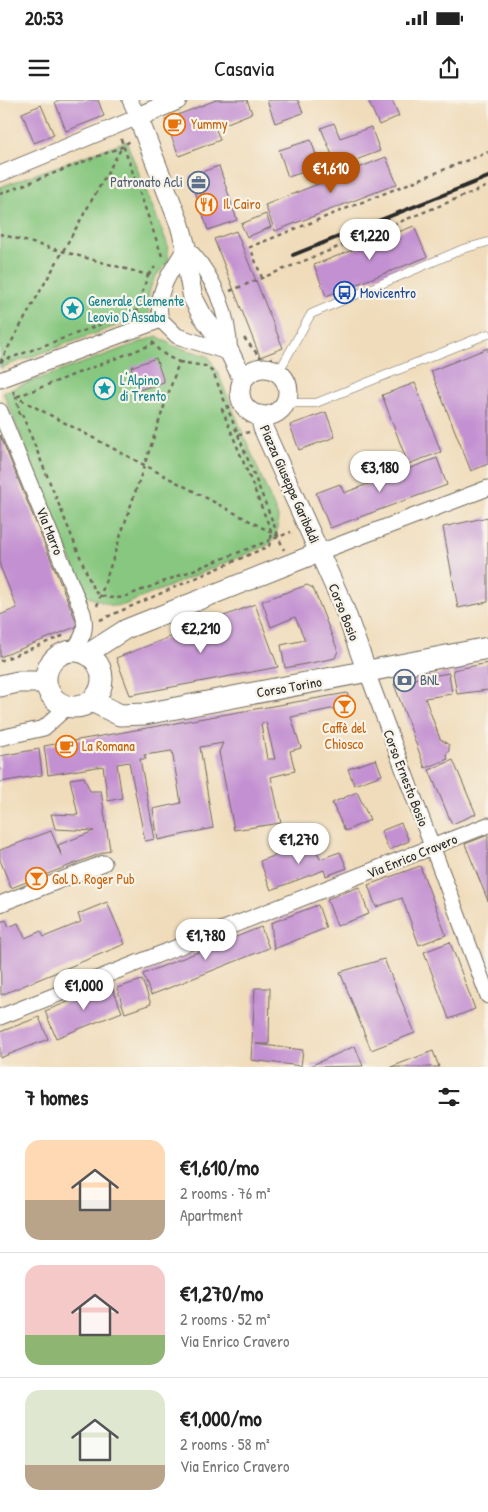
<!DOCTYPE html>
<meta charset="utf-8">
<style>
:root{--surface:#fff;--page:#f2f2f2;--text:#222;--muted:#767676;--line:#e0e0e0;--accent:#b45309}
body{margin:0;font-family:"Patrick Hand",sans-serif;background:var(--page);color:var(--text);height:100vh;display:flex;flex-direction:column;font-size:19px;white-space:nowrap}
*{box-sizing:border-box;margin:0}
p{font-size:16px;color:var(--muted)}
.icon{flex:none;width:28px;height:28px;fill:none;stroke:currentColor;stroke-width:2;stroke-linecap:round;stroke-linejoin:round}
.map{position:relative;height:967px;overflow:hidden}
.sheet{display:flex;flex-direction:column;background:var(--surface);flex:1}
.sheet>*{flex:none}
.price{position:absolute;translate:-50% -42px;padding:0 11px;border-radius:18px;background:#fff;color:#222;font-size:16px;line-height:32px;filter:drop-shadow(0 1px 2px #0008)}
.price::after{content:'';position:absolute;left:50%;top:30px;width:15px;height:11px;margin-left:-8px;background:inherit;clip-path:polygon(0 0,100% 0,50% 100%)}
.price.current{background:var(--accent);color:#fff}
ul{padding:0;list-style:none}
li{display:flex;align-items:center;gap:15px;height:125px;padding:0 25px}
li+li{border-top:1px solid var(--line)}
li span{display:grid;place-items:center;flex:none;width:140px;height:100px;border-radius:15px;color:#555}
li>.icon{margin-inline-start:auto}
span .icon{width:60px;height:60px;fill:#fffc;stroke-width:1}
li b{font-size:21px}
h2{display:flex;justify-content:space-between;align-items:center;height:60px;padding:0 25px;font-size:21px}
.status{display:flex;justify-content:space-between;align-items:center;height:35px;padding:0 25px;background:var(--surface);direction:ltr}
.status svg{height:14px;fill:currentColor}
header{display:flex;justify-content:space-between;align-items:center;height:65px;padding:0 25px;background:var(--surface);font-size:22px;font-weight:600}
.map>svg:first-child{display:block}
.green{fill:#87c77f;stroke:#597955}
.building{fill:#c390d2;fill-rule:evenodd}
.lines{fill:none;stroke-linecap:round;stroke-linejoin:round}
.service-casing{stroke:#70695d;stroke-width:9}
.minor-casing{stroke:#70695d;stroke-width:17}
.tertiary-casing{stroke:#70695d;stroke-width:21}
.secondary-casing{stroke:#70695d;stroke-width:23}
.path{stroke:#70695d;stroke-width:2.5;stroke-dasharray:4 4;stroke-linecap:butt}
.service{stroke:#fff;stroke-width:8}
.minor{stroke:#fff;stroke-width:15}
.tertiary{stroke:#fff;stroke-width:19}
.secondary{stroke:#fff;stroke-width:21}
.rail{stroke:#2b2b2b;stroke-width:4}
.labels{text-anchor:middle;stroke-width:4.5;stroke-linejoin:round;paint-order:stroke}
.food-label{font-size:14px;fill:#c56008;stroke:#f7f3e8;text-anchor:start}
.service-label{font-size:14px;fill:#4e5e75;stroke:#f7f3e8;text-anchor:end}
.transit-label{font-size:14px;fill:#164399;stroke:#f7f3e8;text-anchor:start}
.culture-label{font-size:14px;fill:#0d838f;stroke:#f7f3e8;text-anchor:start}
.street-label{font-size:14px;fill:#2b2b2b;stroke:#f7f3e8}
</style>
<div class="status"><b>20:53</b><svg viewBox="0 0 49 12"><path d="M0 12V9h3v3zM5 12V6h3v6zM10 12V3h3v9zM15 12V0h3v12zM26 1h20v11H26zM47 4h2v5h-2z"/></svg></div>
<header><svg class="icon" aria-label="menu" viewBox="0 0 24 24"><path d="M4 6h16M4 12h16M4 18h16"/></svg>Casavia<svg class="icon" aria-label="share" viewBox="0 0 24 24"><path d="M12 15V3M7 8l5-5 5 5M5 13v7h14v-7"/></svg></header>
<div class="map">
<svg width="488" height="967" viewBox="0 0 488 967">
<rect width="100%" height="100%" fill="#f7f3e8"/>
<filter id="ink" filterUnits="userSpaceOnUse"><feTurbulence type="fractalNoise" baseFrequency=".02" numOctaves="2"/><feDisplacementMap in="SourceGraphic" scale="10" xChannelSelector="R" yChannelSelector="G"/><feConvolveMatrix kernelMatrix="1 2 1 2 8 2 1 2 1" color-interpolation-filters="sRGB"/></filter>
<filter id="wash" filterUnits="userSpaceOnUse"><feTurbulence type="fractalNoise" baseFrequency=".0096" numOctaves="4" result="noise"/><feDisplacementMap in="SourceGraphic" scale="20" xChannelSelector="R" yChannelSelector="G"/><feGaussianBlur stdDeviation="1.12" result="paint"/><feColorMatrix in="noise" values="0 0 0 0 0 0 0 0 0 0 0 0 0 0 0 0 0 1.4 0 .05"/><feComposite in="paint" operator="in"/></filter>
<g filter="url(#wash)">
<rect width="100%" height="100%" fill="#f0dcba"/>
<g class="green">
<path d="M126 41 167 143 169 162C151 179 147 189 149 214L0 268V87Z"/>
<path d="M157 236 174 246 208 256 217 271 278 417C277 430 278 441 264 447L124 505 113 506 86 496 3 292Z"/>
</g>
<g id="blocks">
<g class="building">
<path d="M59 0H98L104 16 66 31 55 2Z"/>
<path d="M216 0H247L252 13 225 24 221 19 213 22 220 40 179 56 165 20Z"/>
<path d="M267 0H298L303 13 275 23Z"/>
<path d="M368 0H392L399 16 379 25Z"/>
<path d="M41 5 54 35 34 43 22 13Z"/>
<path d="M334 23 340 38 371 27 380 51 337 67 321 28Z"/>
<path d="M311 40 320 67 288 77 279 50Z"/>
<path d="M386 57 397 84 275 131 265 105Z"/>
<path d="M219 66 237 120 208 130 190 76Z"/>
<path d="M266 114 271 127 247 137 241 124Z"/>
<path d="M414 126 427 157 326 196 314 165Z"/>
<path d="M236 131 283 248 260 257 214 139Z"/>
<path d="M488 248V364L471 371 431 271Z"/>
<path d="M156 258 164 282 139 290 131 267Z"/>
<path d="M415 283 441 352 408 364 382 295Z"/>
<path d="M326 312 335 337 299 350 290 325Z"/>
<path d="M0 335 78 526 0 557V515L17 508 0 466Z"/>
<path d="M437 358 447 385 330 428 316 393 340 384 344 393Z"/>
<path d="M488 417V502L458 508 443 427Z"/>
<path d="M307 485 313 488 338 551 335 558 331 559 285 568 281 545 305 540 295 517 271 527 262 501Z"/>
<path d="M255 504 278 567 130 595 116 558Z"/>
<path d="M488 563V590L457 594 453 570Z"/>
<path d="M449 573 452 594 425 598 440 639 449 645V651L446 654 448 659 425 668 394 584 396 582Z"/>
<path d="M347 593 351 605 291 617 301 648 290 651 295 671 271 677 281 723 234 730 219 652 223 643 200 647 213 728 158 740 153 709 181 703 172 651 144 655 146 659H140L155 739 145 741 129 662 117 664 122 698 108 701 103 666 48 675 44 646ZM266 622 275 659H267L261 624Z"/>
<path d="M39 649 42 675 0 682V656Z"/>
<path d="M376 659 382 675 354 685 348 669Z"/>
<path d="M453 660 476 714 452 724 429 670Z"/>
<path d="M84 677 90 691H101L110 750 11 788 0 760V750L51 731 62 757 58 745 94 731 55 729 51 714 78 715 70 679Z"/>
<path d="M357 692 370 720 345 731 332 703Z"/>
<path d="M401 723 409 741 389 750 381 731Z"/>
<path d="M488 735V801L465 744Z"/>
<path d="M313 742 320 759 340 752 347 768 326 776 324 770 271 790 260 761Z"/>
<path d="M420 766 446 835 419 845 402 798 376 807 368 785Z"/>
<path d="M359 787 369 814 337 826 327 799Z"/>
<path d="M107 802 125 844 1 895 0 822 6 820 9 827 18 823 25 838 41 831 44 837 81 822 78 814Z"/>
<path d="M318 805 326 828 274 849 271 823Z"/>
<path d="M261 827 269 848 151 895 143 874Z"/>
<path d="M450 842 475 909 449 919 424 852Z"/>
<path d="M384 859 415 933 371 950 340 872Z"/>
<path d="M142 880 151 904 125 913 117 888Z"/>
<path d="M111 885 122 912 56 938 45 911Z"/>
<path d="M255 888H270L269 944H256L303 950 301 966 251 960Z"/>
<path d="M39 917 48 939 0 958V932Z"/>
<path d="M355 946 363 966 308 967Z"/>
<path d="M433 951 439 967H391Z"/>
</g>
</g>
</g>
<g filter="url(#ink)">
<use href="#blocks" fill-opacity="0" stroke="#70695d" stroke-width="1"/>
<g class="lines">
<defs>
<g id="service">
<path d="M278 273 311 214 463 149 488 142"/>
<path d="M285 303H316L488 234"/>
</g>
<g id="minor">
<path d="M0 74 138 17 130 0"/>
<path d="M186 147C215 176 228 213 230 253L177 236 161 220C154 192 172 170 186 147Z"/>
<path d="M0 280 161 220"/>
<path d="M0 311 83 513C87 530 83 537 73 551"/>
<path d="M320 452 488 388"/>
<path d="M367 572 488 896"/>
<path d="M0 638 44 628 67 607"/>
<path d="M0 804 104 763"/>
<path d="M0 917 488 725"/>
</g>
<g id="tertiary">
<path d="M177 0 138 17 180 125 186 147 188 172 193 198 202 215 230 253 243 280"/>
<circle cx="264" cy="292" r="24"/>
<path d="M260 315 263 328 343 505 367 572"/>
<path d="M87 554 126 529 320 452"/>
</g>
<g id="secondary">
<circle cx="74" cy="579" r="28"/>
<path d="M0 586 18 582H45"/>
<path d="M92 601 120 615 145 614 488 548"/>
</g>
</defs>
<use href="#service" class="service-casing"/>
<use href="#minor" class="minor-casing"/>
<use href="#tertiary" class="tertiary-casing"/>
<use href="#secondary" class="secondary-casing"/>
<g class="path">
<path d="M121 39 162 156"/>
<path d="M0 94 122 47 130 41"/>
<path d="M0 134 148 175 141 196V213"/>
<path d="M148 175 155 167"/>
<path d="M262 178 250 147 488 52"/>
<path d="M230 191 488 86"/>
<path d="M244 238 264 262"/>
<path d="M0 262 122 47"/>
<path d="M0 262 139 210"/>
<path d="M179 262 205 266 213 272 278 435"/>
<path d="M255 267 274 257"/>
<path d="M13 291 16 297 153 244"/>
<path d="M22 314 94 491C103 498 112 499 124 497L291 432"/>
<path d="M20 315 16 297 278 436 284 450"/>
<path d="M238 335 249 332"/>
<path d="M97 506 179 262C168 257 156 251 151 239"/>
<path d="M100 520 269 446 272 433 222 309 238 303 237 295"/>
<path d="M0 561 65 535"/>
</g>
<use href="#service" class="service"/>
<use href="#minor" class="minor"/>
<use href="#tertiary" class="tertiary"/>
<use href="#secondary" class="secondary"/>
<path class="rail" d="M293 155 488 77"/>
</g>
</g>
<defs>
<symbol id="cafe-ring" viewBox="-11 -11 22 22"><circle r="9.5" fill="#f7f3e8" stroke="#e8710a" stroke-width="1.5"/><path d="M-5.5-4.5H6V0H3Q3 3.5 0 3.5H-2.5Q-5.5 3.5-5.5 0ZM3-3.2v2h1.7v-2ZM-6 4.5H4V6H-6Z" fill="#e8710a"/></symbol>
<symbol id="office-ring" viewBox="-11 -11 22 22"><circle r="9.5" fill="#f7f3e8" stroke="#5c6f8a" stroke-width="1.5"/><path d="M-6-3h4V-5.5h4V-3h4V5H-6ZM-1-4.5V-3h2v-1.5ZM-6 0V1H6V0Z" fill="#5c6f8a"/></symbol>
<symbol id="restaurant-ring" viewBox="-11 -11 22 22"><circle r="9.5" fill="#f7f3e8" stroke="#e8710a" stroke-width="1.5"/><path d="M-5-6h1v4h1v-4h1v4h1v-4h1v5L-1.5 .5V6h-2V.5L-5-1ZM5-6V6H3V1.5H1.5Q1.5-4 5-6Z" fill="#e8710a"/></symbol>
<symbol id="bus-ring" viewBox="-11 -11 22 22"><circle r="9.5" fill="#f7f3e8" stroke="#1a4fb4" stroke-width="1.5"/><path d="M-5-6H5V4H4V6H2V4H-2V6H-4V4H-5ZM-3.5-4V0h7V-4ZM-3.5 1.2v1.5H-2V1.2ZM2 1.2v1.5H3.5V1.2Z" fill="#1a4fb4"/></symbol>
<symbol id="sight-ring" viewBox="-11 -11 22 22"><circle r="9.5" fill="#f7f3e8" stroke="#0f9aa8" stroke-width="1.5"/><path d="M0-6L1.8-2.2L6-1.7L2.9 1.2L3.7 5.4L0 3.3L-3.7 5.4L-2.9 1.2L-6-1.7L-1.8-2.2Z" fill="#0f9aa8"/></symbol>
<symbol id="bank-ring" viewBox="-11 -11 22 22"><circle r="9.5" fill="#f7f3e8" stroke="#5c6f8a" stroke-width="1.5"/><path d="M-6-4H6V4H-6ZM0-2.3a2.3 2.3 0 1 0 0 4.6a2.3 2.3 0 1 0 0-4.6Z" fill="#5c6f8a"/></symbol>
<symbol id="bar-ring" viewBox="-11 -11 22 22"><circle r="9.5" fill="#f7f3e8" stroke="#e8710a" stroke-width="1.5"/><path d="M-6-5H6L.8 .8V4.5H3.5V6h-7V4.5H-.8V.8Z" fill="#e8710a"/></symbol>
</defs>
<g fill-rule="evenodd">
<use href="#cafe-ring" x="162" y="12" width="25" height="25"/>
<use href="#office-ring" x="186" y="70" width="25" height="25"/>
<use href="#restaurant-ring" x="194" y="92" width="25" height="25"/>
<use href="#bus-ring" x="332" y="180" width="25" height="25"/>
<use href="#sight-ring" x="60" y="196" width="25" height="25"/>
<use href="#sight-ring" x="92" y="276" width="25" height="25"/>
<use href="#bank-ring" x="392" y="568" width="25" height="25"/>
<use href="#bar-ring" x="332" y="594" width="25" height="25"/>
<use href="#cafe-ring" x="54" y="634" width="25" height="25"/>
<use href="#bar-ring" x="24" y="766" width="25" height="25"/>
</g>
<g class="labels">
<g class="food-label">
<text x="191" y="29">Yummy</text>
<text x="223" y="109">Il Cairo</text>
<text x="344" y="633" text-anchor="middle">Caffè del<tspan x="344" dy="16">Chiosco</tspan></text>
<text x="82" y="651">La Romana</text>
<text x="52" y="784">Gol D. Roger Pub</text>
</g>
<g class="service-label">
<text x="183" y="87">Patronato Acli</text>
<text x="420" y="585" text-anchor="start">BNL</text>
</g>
<g class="transit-label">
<text x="360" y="198">Movicentro</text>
</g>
<g class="culture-label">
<text x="88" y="206">Generale Clemente<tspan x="88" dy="16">Leovio D'Assaba</tspan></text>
<text x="120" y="285">L'Alpino<tspan x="120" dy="16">di Trento</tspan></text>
</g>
<g class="street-label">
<text transform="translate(290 384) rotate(66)" y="5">Piazza Giuseppe Garibaldi</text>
<text transform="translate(50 431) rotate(68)" y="5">Via Marro</text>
<text transform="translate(344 512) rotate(68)" y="5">Corso Bosio</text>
<text transform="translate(289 587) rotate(-10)" y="5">Corso Torino</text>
<text transform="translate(406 678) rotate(69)" y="5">Corso Ernesto Bosio</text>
<text transform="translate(412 756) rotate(-22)" y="5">Via Enrico Cravero</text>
</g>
</g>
</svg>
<b class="price current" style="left:331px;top:94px">€1,610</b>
<b class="price" style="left:370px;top:161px">€1,220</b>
<b class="price" style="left:380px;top:393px">€3,180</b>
<b class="price" style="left:201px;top:554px">€2,210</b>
<b class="price" style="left:299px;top:765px">€1,270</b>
<b class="price" style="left:206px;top:861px">€1,780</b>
<b class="price" style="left:84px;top:911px">€1,000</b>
</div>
<section class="sheet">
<h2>7 homes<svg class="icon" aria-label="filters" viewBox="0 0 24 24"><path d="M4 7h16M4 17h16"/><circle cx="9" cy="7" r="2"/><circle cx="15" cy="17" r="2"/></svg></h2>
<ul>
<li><span style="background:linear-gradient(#ffd9b3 60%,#b9a48a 0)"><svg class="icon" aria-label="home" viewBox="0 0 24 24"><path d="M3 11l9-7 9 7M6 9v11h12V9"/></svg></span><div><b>€1,610/mo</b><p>2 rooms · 76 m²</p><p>Apartment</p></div></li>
<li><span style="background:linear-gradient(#f6c9c9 70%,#8fb573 0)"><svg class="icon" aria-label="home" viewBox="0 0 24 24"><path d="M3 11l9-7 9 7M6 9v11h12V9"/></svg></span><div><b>€1,270/mo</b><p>2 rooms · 52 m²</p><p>Via Enrico Cravero</p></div></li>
<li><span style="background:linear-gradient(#dfe7d0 75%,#b9a48a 0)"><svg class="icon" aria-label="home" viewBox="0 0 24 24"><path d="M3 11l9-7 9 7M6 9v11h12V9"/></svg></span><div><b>€1,000/mo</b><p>2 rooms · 58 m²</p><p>Via Enrico Cravero</p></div></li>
</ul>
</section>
